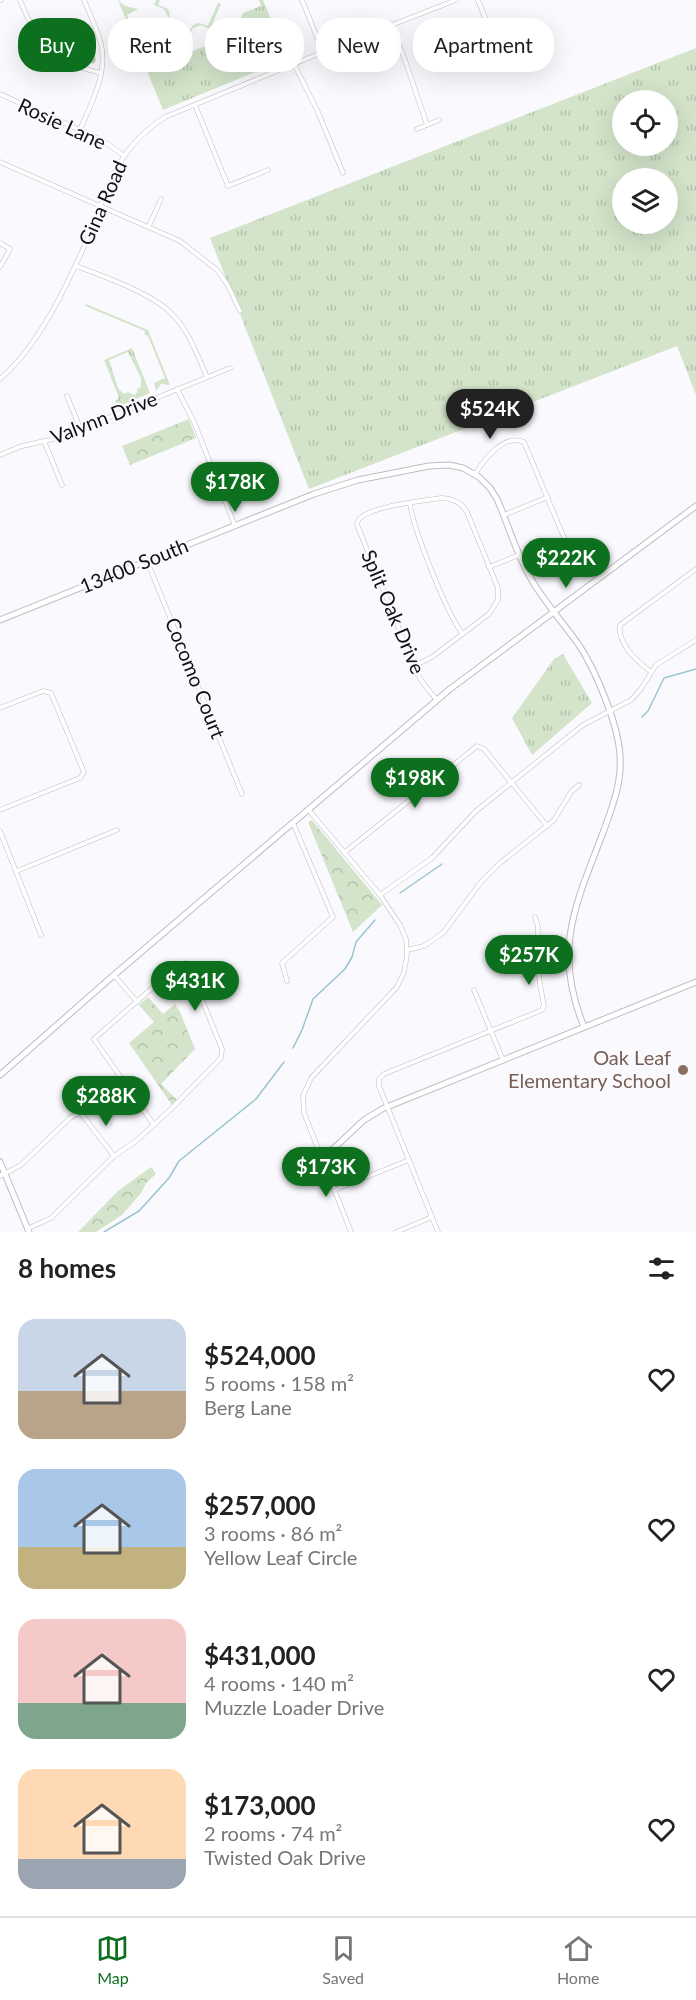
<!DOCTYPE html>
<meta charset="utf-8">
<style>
:root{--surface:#fff;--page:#f6f6f6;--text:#222;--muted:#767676;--line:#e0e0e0;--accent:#0d701f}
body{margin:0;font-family:Lato,sans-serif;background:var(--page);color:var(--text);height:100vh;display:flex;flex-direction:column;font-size:22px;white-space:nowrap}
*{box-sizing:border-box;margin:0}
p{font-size:20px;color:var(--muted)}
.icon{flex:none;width:33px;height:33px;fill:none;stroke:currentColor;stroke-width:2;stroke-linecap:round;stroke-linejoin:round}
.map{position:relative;height:1232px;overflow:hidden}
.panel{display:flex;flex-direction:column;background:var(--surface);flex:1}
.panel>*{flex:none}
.hud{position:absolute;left:18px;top:18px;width:660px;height:54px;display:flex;gap:12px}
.fabs{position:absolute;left:612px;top:90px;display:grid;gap:12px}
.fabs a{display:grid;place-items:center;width:66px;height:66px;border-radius:50%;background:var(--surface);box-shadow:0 6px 24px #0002;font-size:30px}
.price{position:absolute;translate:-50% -51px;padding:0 14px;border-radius:21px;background:var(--accent);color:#fff;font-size:20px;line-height:39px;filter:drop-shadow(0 2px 3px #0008)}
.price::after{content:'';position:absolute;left:50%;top:36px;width:18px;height:14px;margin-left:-9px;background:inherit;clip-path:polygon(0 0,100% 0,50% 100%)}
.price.current{background:#222;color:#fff}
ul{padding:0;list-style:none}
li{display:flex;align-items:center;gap:18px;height:150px;padding:0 18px}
li span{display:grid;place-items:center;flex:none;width:168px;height:120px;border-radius:18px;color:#555}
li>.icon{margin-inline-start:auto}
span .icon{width:72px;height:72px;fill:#fffc;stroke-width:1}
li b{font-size:26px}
h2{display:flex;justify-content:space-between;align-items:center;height:72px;padding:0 18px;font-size:26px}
.pill{padding:0 21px;border-radius:24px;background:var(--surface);box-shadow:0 6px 24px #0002;font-size:21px;line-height:54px}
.pill.current{background:var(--accent);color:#fff}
.menu{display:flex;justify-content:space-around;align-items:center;height:84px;border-top:2px solid var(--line);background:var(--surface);font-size:16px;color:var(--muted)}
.menu a{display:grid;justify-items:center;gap:3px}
.menu .current{color:var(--accent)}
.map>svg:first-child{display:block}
.grass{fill:url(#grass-tufts);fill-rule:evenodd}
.park{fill:url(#park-crowns)}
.garden{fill:#d3e4ca}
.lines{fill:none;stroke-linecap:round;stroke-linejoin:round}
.stream{stroke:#98c5d0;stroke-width:1.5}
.street-casing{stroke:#bdbdc3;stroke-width:5}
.secondary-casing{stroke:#bdbdc3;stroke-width:7}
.street{stroke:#fff;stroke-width:4}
.secondary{stroke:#fff;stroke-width:5}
.education-dot{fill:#8d6e63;stroke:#fafafe;stroke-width:2}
.labels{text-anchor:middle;stroke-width:4.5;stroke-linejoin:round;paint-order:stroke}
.street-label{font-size:20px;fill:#111113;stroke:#fafafe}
.education-label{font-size:20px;fill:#785e54;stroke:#fafafe;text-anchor:end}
</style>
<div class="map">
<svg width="696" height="1232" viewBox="0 0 696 1232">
<defs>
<pattern id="grass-tufts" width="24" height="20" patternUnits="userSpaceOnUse" patternTransform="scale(1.5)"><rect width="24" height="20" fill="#d3e4ca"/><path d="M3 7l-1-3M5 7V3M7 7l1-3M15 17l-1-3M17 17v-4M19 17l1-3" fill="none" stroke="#b4c3ad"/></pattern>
<pattern id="park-crowns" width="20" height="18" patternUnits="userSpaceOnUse" patternTransform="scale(1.5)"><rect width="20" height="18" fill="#d3e4ca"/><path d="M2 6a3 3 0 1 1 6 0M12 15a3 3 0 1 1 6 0" fill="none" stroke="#b4c3ad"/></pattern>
</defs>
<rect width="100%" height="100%" fill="#fafafe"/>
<g class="grass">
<path d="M118 0 125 6 138 9 127 15 143 56 157 51 176 58 234 34 243 13 261 6 259 0H263L287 59 163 110Z"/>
<path d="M696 48V395L677 346 309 489 210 238ZM622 100H668V146H622ZM622 178H668V224H622Z"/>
<path d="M132 348 150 393 117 407 115 401 119 398 104 360ZM128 352 141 378V387L137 389V393L134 395 128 392 124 394 118 388 109 360Z"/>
<path d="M563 654 592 703 532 755 512 718 554 659Z"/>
</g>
<g class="park">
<path d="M93 36 96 61 93 64 70 56Z"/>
<path d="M189 419 196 438 130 465 122 446Z"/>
<path d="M312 820 382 905 353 932 308 822Z"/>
<path d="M148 997 163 1014 175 1004 180 1012 195 1049 161 1084 177 1100 172 1105 129 1043 154 1022 139 1005Z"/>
<path d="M151 1167 156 1174 146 1183 141 1193 122 1215 96 1232H78L118 1191Z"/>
</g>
<g class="garden">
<path d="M156 0H160L158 5 168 9 170 14 166 24 188 34 193 25 198 23 208 26 218 3 211 0 221 4 210 29 201 25 193 28 188 38 163 27 168 17 164 9 154 5Z"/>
<path d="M86 304 148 330 170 385 161 384 156 391 154 383 165 378 148 336 144 334 145 331 85 306Z"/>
</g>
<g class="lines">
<g class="stream">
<path d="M642 717 648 711 664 678 696 669"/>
<path d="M400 893 442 864"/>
<path d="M293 1048 302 1030 313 999 345 969 352 957 356 942 375 920"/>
<path d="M104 1232 139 1211 169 1178 179 1161 256 1099 284 1062"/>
</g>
<defs>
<g id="street">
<path d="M0 0H1"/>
<path d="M20 0C40 48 50 61 101 73"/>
<path d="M302 0 323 52"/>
<path d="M478 0 496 46"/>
<path d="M391 25 405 60 427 125"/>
<path d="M294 64 318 112 343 173"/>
<path d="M0 94 102 140 123 155"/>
<path d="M195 105 228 186 268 170"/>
<path d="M417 129 439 120"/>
<path d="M80 130C91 103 108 74 101 44 97 29 90 14 84 0"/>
<path d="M0 162 180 241 217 270 227 284 240 311"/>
<path d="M149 226 161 199"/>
<path d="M0 243 10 249 0 267"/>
<path d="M76 266C103 276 151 293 171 313 189 330 197 355 207 377"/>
<path d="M0 379C39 346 69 282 89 235 109 185 117 148 165 117L323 52 456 0"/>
<path d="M177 389 194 422 235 526"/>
<path d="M67 396 80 428"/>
<path d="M44 441 62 485"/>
<path d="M0 455 22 446 58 438 230 368"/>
<path d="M475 474C484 460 504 433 524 442L570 552"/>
<path d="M410 503C412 526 448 617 463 634"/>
<path d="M504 515 548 497"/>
<path d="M147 561 242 794"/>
<path d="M489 567 519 555"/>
<path d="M414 666 432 657 489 614 498 600V588L467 512C461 502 453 498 441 498 424 501 362 506 357 523L358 527 414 666C419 680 428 689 437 700"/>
<path d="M651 672C637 661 617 644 620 625L696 569"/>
<path d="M0 708 43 691 51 693 84 772 80 778 0 810"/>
<path d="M308 809 380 895 400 925 406 939 407 955 404 972 397 987 311 1078 303 1096 304 1113 351 1232"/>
<path d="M0 831 41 935"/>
<path d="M345 852 477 746 484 749 547 826"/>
<path d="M17 871 117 830"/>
<path d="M380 895 432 858 476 811 583 725 631 700 641 689 656 665 696 640"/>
<path d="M407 950 424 946 443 933 481 882 500 863 554 820 571 792 579 785"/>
<path d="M114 975 137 1002"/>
<path d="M287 981 282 963 333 917 293 823"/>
<path d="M474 990 503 1060"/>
<path d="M0 1176 21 1165 70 1118 80 1112 114 1156"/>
<path d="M334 1190 409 1160"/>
<path d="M27 1229 51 1218 114 1156 136 1141 170 1110 221 1058 222 1049 190 970 185 963 175 968 94 1039 154 1125"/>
<path d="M396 1232 432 1217"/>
<path d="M438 1232 379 1086V1079L384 1074 542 1010 544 1006 540 984 537 955 538 927 535 917"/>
</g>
<g id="secondary">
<path d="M0 620 314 494 358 480 429 466 449 465 463 468 479 477 490 488 497 499C509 526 517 557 533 582 546 604 564 624 579 645 596 671 618 724 620 755 622 782 613 805 604 830 576 904 552 949 584 1027"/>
<path d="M0 1075 114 975 450 689 696 506"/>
<path d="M0 1162 29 1232"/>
<path d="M297 1165 333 1149 364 1120 382 1109 696 982"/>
</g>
</defs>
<use href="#street" class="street-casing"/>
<use href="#secondary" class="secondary-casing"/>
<use href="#street" class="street"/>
<use href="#secondary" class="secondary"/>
</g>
<circle class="education-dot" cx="683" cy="1070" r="6"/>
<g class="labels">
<g class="street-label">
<text transform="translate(62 124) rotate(25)" y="7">Rosie Lane</text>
<text transform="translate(103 203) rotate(-66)" y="7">Gina Road</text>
<text transform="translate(104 418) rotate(-21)" y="7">Valynn Drive</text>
<text transform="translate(134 566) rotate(-22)" y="7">13400 South</text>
<text transform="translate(393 612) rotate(67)" y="7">Split Oak Drive</text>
<text transform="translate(195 678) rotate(68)" y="7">Cocomo Court</text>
</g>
<g class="education-label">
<text x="671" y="1065">Oak Leaf<tspan x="671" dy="23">Elementary School</tspan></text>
</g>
</g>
</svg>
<div class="fabs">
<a><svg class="icon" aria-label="locate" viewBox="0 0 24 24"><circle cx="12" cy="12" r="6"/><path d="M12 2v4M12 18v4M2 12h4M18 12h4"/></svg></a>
<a><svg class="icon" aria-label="layers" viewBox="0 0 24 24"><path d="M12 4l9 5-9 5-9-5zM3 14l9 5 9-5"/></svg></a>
</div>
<b class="price current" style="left:490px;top:440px">$524K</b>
<b class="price" style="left:235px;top:513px">$178K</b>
<b class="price" style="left:566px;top:589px">$222K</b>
<b class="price" style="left:415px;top:809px">$198K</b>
<b class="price" style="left:529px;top:986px">$257K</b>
<b class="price" style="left:195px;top:1012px">$431K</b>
<b class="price" style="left:106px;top:1127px">$288K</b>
<b class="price" style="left:326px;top:1198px">$173K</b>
<div class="hud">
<a class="pill current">Buy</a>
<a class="pill">Rent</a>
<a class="pill">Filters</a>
<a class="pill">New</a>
<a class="pill">Apartment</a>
</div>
</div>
<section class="panel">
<h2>8 homes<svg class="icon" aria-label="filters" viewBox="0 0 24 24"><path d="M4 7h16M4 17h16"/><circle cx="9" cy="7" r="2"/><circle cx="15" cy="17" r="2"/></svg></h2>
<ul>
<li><span style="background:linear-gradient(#c9d6e8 60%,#b9a48a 0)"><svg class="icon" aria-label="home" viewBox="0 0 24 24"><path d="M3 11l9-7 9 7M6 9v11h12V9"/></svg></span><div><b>$524,000</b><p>5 rooms · 158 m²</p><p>Berg Lane</p></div><svg class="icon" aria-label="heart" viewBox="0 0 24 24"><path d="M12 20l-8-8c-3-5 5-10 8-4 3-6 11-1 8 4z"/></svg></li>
<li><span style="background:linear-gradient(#a9c7e8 65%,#c2b280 0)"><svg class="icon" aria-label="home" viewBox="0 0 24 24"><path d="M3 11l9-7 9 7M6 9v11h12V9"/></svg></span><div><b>$257,000</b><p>3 rooms · 86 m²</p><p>Yellow Leaf Circle</p></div><svg class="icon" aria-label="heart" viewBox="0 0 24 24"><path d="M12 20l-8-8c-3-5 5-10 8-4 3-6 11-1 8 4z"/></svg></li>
<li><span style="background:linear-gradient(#f6c9c9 70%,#7fa58c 0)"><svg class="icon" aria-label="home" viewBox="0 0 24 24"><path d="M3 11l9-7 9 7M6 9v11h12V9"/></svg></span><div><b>$431,000</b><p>4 rooms · 140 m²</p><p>Muzzle Loader Drive</p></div><svg class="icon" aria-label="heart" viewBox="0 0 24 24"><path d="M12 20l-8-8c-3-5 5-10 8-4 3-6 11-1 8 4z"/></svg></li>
<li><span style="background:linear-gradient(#ffd9b3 75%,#9aa5b1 0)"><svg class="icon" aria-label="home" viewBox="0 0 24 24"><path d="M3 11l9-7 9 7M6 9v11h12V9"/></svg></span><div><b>$173,000</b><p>2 rooms · 74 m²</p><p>Twisted Oak Drive</p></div><svg class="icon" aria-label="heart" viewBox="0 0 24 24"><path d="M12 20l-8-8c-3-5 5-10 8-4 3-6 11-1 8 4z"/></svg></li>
</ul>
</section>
<nav class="menu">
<a class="current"><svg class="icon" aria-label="map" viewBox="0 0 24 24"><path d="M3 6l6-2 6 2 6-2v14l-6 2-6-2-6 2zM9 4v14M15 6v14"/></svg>Map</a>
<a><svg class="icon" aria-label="saved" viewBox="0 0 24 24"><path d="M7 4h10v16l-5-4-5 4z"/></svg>Saved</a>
<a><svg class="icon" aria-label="home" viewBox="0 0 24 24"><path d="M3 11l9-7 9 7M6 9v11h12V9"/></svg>Home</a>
</nav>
